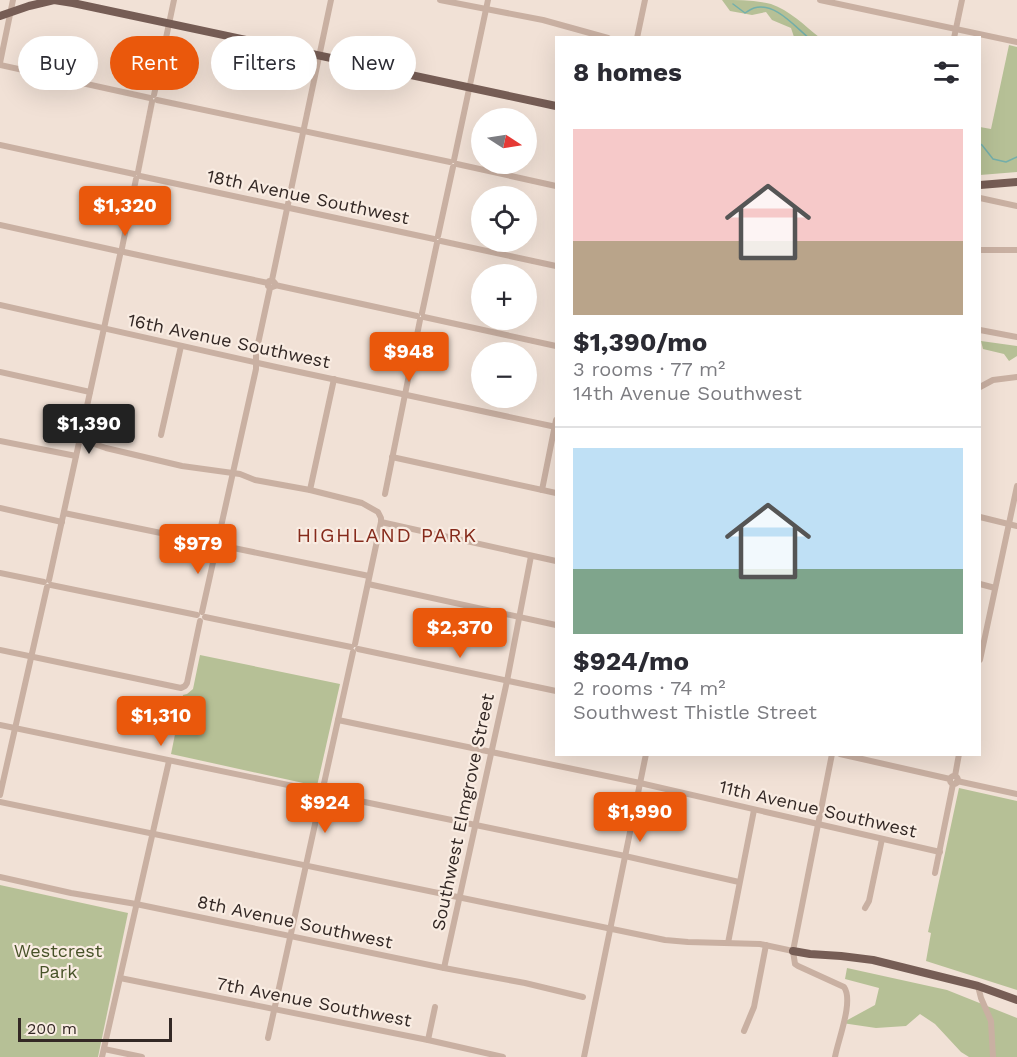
<!DOCTYPE html>
<meta charset="utf-8">
<style>
:root{--surface:#fff;--page:#f7f7f7;--text:#2b2b33;--muted:#7c7c81;--line:#e1e1e2;--accent:#ea580c}
body{margin:0;font-family:"Work Sans",sans-serif;background:var(--page);color:var(--text);height:100vh;display:flex;flex-direction:column;font-size:22px;white-space:nowrap}
*{box-sizing:border-box;margin:0}
p{font-size:20px;color:var(--muted)}
.icon{flex:none;width:33px;height:33px;fill:none;stroke:currentColor;stroke-width:2;stroke-linecap:round;stroke-linejoin:round}
.map{position:relative;flex:1;overflow:hidden}
.sheet{position:absolute;left:555px;top:36px;width:426px;height:720px;display:flex;flex-direction:column;background:var(--surface);border-radius:0px;box-shadow:0 6px 24px #0002}
.sheet>*{flex:none}
.hud{position:absolute;left:18px;top:36px;width:447px;height:54px;display:flex;gap:12px}
.needle{width:39px;rotate:102deg}
.buttons{position:absolute;left:471px;top:108px;display:grid;gap:12px}
.buttons a{display:grid;place-items:center;width:66px;height:66px;border-radius:50%;background:var(--surface);box-shadow:0 6px 24px #0002;font-size:30px}
.scale{position:absolute;left:18px;bottom:15px;width:154px;box-sizing:border-box;padding-left:6px;border:3px solid #332825;border-top:0;font-size:16px;line-height:21px;white-space:nowrap;color:#332825;-webkit-text-stroke:4px #f9ece2;paint-order:stroke}
.price{position:absolute;translate:-50% -51px;padding:0 14px;border-radius:6px;background:var(--accent);color:#fff;font-size:20px;line-height:39px;filter:drop-shadow(0 2px 3px #0008)}
.price::after{content:'';position:absolute;left:50%;top:36px;width:18px;height:14px;margin-left:-9px;background:inherit;clip-path:polygon(0 0,100% 0,50% 100%)}
.price.on{background:#222;color:#fff}
ul{padding:0;list-style:none}
li{display:grid;align-content:center;gap:12px;height:318px;padding:0 18px}
li+li{border-top:2px solid var(--line)}
li span{display:grid;place-items:center;height:186px;border-radius:0px;color:#555}
li>.icon{margin-inline-start:auto}
span .icon{width:108px;height:108px;fill:#fffc;stroke-width:1}
li b{font-size:26px}
h2{display:flex;justify-content:space-between;align-items:center;height:72px;padding:0 18px;font-size:26px}
.chip{padding:0 21px;border-radius:27px;background:var(--surface);box-shadow:0 6px 24px #0002;font-size:21px;line-height:54px}
.chip.on{background:var(--accent);color:#fff}
.map>svg:first-child{display:block}
.green{fill:#b6c096}
.lines{fill:none;stroke-linecap:round;stroke-linejoin:round}
.stream{stroke:#74afab;stroke-width:1.5}
.minor{stroke:#c9b0a2;stroke-width:6}
.major{stroke:#765d55;stroke-width:8}
.labels{text-anchor:middle;stroke-width:4.5;stroke-linejoin:round;paint-order:stroke}
.street-label{font-size:18px;fill:#332825;stroke:#f9ece2}
.park-label{font-size:18px;fill:#475228;stroke:#f9ece2}
.neighbourhood-label{font-size:20px;letter-spacing:1.5px;fill:#852a1b;stroke:#f9ece2}
</style>
<div class="map">
<svg width="1017" height="1057" viewBox="0 0 1017 1057">
<rect width="100%" height="100%" fill="#f1e1d6"/>
<g class="green">
<path d="M722 0C738 0 755 0 771 4 789 10 804 25 819 37H794L791 28 772 20 766 12 752 15 730 11Z"/>
<path d="M1009 45 1017 47V172L980 175V127L991 129Z"/>
<path d="M981 341 1017 346V356L1009 361 1004 354 983 349Z"/>
<path d="M200 655 340 684 317 786 171 754 183 695 187 694 193 689Z"/>
<path d="M959 788 1017 801V990L926 961 931 933 928 932Z"/>
<path d="M0 885 128 913 98 1057H0Z"/>
<path d="M847 968 947 990 1017 1018V1057H969L961 1052 935 1024 920 1014 906 1026 876 1028 842 1023 875 1005 879 988 845 979Z"/>
</g>
<g class="lines">
<g class="stream">
<path d="M733 4 745 13C748 11 751 9 754 8 775 2 794 26 809 38"/>
<path d="M980 144 982 145 993 159 1006 162 1017 157"/>
</g>
<g class="minor">
<path d="M440 0 543 20 608 38"/>
<path d="M820 0 1017 42"/>
<path d="M637 38 645 0"/>
<path d="M954 38 962 0"/>
<path d="M0 63 13 0"/>
<path d="M0 65 150 98"/>
<path d="M154 95 174 0"/>
<path d="M157 100 450 162"/>
<path d="M0 145 134 174"/>
<path d="M454 160 488 0"/>
<path d="M457 164 556 186"/>
<path d="M138 172 152 102"/>
<path d="M140 176 434 239"/>
<path d="M980 198 1017 206"/>
<path d="M0 225 118 251"/>
<path d="M438 236 453 167"/>
<path d="M441 241 556 266"/>
<path d="M122 248 136 179"/>
<path d="M980 250H1017"/>
<path d="M124 252 268 283"/>
<path d="M272 280 331 0"/>
<path d="M275 285 417 316"/>
<path d="M0 305 276 367 556 427"/>
<path d="M422 313 437 243"/>
<path d="M424 317 556 346"/>
<path d="M980 330 1017 337"/>
<path d="M0 372 90 392"/>
<path d="M980 387 993 380 1017 377"/>
<path d="M161 435 181 346"/>
<path d="M80 439 106 448 182 466 240 474 255 480 310 490 362 503 378 512 381 518V522L355 644"/>
<path d="M0 441 76 456"/>
<path d="M392 457 556 493"/>
<path d="M310 490 334 379"/>
<path d="M542 490 556 420"/>
<path d="M385 494 420 320"/>
<path d="M0 508 62 522"/>
<path d="M64 513 369 576"/>
<path d="M980 517 1017 526"/>
<path d="M381 522 556 561"/>
<path d="M0 573 44 582"/>
<path d="M49 580 120 255"/>
<path d="M368 584 556 625"/>
<path d="M980 584 995 588"/>
<path d="M51 585 197 615"/>
<path d="M202 612 256 369V353L270 288 268 286V283L269 281H273L275 283V286L270 288"/>
<path d="M205 617 351 647"/>
<path d="M358 649 556 691"/>
<path d="M0 650 181 688 185 686 187 683 200 621"/>
<path d="M980 660 1017 486"/>
<path d="M338 720 640 783 940 852"/>
<path d="M0 725 317 791"/>
<path d="M832 754 793 951 795 964 798 966 844 987C854 1001 838 1040 835 1057"/>
<path d="M840 754 950 779"/>
<path d="M955 776 959 754"/>
<circle cx="954" cy="780" r="4"/>
<path d="M957 781 1017 794"/>
<path d="M323 788 353 652"/>
<path d="M326 794 625 856 739 882"/>
<path d="M0 795 47 587"/>
<path d="M0 802 665 940 688 942 760 944 793 951"/>
<path d="M935 873 953 784"/>
<path d="M0 877 71 893 136 904 444 968 525 983 583 997"/>
<path d="M865 908 869 901 882 839"/>
<path d="M728 943 754 810"/>
<path d="M444 968 507 681 531 556"/>
<path d="M120 978 428 1040 503 1057"/>
<path d="M978 986 981 998 991 1021 993 1057"/>
<path d="M744 1031 754 1007 766 945"/>
<path d="M268 1038 321 797"/>
<path d="M428 1040 435 1007"/>
<path d="M104 1049 142 1057"/>
<path d="M102 1057 169 761"/>
<path d="M584 1057 646 754"/>
</g>
<g class="major">
<path d="M0 16 29 6 54 0 73 3 556 106"/>
<path d="M980 185 1017 182"/>
<path d="M793 951 810 954 841 956 873 960 978 986 1017 1000"/>
</g>
</g>
<g class="labels">
<g class="street-label">
<text transform="translate(308 197) rotate(12)" y="6">18th Avenue Southwest</text>
<text transform="translate(229 341) rotate(12)" y="6">16th Avenue Southwest</text>
<text transform="translate(818 809) rotate(13)" y="6">11th Avenue Southwest</text>
<text transform="translate(463 812) rotate(-78)" y="6">Southwest Elmgrove Street</text>
<text transform="translate(295 922) rotate(12)" y="6">8th Avenue Southwest</text>
<text transform="translate(314 1002) rotate(11)" y="6">7th Avenue Southwest</text>
</g>
<g class="park-label">
<text x="58" y="957">Westcrest<tspan x="58" dy="21">Park</tspan></text>
</g>
<g class="neighbourhood-label">
<text x="387" y="542">HIGHLAND PARK</text>
</g>
</g>
</svg>
<div class="buttons">
<a><svg class="needle" viewBox="-14 -14 28 28"><path d="M0-13l5 13h-10z" fill="#e53935"/><path d="M0 13l5-13h-10z" fill="#7c7c81"/></svg></a>
<a><svg class="icon" aria-label="locate" viewBox="0 0 24 24"><circle cx="12" cy="12" r="6"/><path d="M12 2v4M12 18v4M2 12h4M18 12h4"/></svg></a>
<a>+</a>
<a>−</a>
</div>
<div class="scale">200 m</div>
<b class="price" style="left:125px;top:237px">$1,320</b>
<b class="price" style="left:409px;top:383px">$948</b>
<b class="price on" style="left:89px;top:455px">$1,390</b>
<b class="price" style="left:198px;top:575px">$979</b>
<b class="price" style="left:460px;top:659px">$2,370</b>
<b class="price" style="left:161px;top:747px">$1,310</b>
<b class="price" style="left:325px;top:834px">$924</b>
<b class="price" style="left:640px;top:843px">$1,990</b>
<div class="hud">
<a class="chip">Buy</a>
<a class="chip on">Rent</a>
<a class="chip">Filters</a>
<a class="chip">New</a>
</div>
<section class="sheet">
<h2>8 homes<svg class="icon" aria-label="filters" viewBox="0 0 24 24"><path d="M4 7h16M4 17h16"/><circle cx="9" cy="7" r="2"/><circle cx="15" cy="17" r="2"/></svg></h2>
<ul>
<li><span style="background:linear-gradient(#f6c9c9 60%,#b9a48a 0)"><svg class="icon" aria-label="home" viewBox="0 0 24 24"><path d="M3 11l9-7 9 7M6 9v11h12V9"/></svg></span><div><b>$1,390/mo</b><p>3 rooms · 77 m²</p><p>14th Avenue Southwest</p></div></li>
<li><span style="background:linear-gradient(#bfe0f5 65%,#7fa58c 0)"><svg class="icon" aria-label="home" viewBox="0 0 24 24"><path d="M3 11l9-7 9 7M6 9v11h12V9"/></svg></span><div><b>$924/mo</b><p>2 rooms · 74 m²</p><p>Southwest Thistle Street</p></div></li>
</ul>
</section>
</div>
